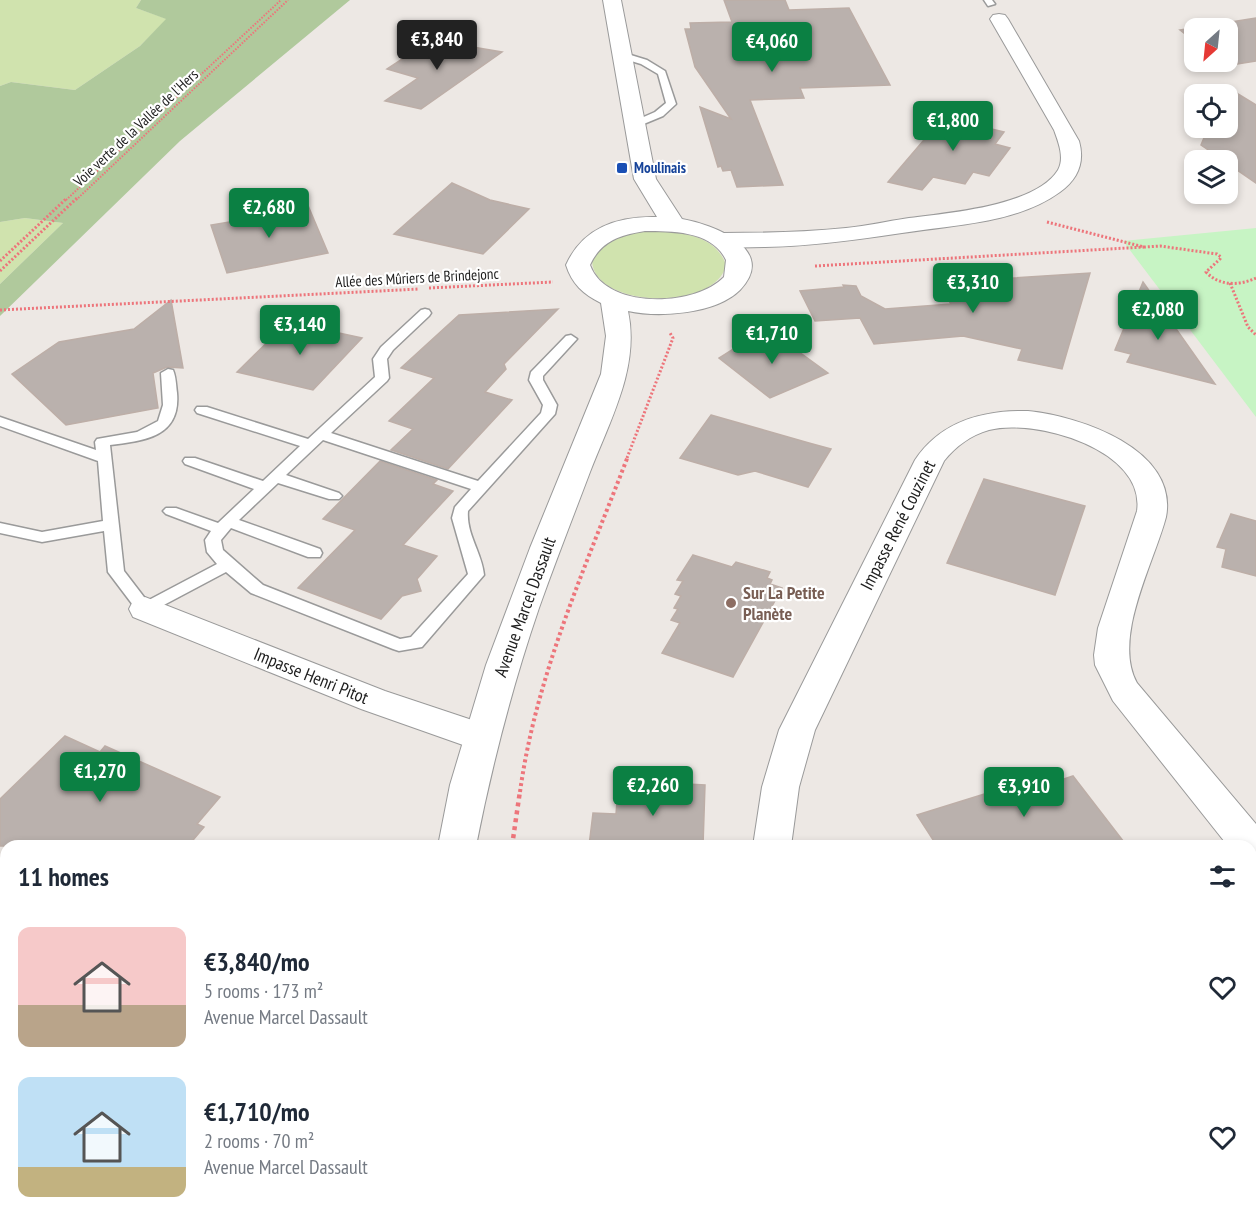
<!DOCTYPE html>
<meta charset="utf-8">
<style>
:root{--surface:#fff;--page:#f2f2f3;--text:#1f2937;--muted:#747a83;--accent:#0b8043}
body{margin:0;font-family:"PT Sans Narrow",sans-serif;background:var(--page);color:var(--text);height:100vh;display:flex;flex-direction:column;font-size:22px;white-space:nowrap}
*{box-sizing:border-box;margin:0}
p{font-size:20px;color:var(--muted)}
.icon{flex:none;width:33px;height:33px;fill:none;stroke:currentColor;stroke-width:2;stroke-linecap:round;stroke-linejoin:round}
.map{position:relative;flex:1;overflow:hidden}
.side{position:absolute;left:0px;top:840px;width:1257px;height:386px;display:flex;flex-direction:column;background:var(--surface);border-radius:18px 18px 0 0;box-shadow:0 3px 9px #0003}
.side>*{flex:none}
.needle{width:39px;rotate:207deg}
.fabs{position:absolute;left:1184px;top:18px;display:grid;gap:12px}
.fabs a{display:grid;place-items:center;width:54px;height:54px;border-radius:12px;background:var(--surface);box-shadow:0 3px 9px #0003;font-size:30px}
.price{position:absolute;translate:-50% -51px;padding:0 14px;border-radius:6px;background:var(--accent);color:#fff;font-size:20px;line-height:39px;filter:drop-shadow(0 2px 3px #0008)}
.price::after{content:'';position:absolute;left:50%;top:36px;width:18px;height:14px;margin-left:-9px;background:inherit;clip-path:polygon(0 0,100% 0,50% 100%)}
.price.current{background:#222;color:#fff}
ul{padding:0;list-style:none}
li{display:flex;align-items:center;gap:18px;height:150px;padding:0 18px}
li span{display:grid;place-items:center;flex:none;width:168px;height:120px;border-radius:12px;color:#555}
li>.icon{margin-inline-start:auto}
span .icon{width:72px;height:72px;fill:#fffc;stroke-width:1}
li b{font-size:26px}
h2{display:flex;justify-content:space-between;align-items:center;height:72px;padding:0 18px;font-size:26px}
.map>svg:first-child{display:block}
.grass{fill:#d0e3ae}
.forest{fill:#b0c99c}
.park{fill:#c7f4c4}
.building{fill:#bab1ad;stroke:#bdaea7;stroke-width:1.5}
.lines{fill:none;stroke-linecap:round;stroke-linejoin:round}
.service-casing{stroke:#9a9a9a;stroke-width:3}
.minor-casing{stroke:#9a9a9a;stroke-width:2}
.tertiary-casing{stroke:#9a9a9a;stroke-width:2}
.path-far3{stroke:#ed757b;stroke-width:2;stroke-dasharray:1.5 1.5;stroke-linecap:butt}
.path-far2{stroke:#ed757b;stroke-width:3;stroke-dasharray:2 2;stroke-linecap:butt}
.path-far1{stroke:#ed757b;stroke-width:4;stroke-dasharray:3 3;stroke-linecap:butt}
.path{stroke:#ed757b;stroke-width:4.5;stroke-dasharray:4 4;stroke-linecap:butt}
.service{fill:#fff;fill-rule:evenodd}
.minor{fill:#fff;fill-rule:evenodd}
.tertiary{fill:#fff;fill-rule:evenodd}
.transit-dot{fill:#1a4fb4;stroke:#fff;stroke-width:2}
.education-dot{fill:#8d6e63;stroke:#fff;stroke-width:2}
.labels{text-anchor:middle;stroke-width:4.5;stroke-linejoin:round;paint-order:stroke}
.far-street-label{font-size:15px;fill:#1d1d1d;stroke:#fff}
.far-transit-label{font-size:15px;font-weight:bold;fill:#164399;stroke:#fff;text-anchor:start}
.street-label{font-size:18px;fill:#1d1d1d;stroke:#fff}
.education-label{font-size:18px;font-weight:bold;fill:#785e54;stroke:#fff;text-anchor:start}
</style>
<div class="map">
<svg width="1256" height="1225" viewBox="0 0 1256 1225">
<rect width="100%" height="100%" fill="#ede8e4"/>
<g class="grass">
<path d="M0 0H141L136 8 167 19 140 46 75 90 11 82 0 86Z"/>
<path d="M25 218 63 223 0 284V222Z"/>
<path d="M656 230C682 233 716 235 726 265 717 311 594 309 592 261 601 236 632 232 656 230Z"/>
</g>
<path class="forest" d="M141 0H350L180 141 0 316V284L63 223 25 218 0 222V86L11 82 75 90 140 46 166 19 136 8Z"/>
<path class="park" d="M1256 228V417L1123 241Z"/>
<g class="building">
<path d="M724 0H785L789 10 849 8 890 85 800 88 804 98 750 100 783 185 737 187 731 170 723 171 721 166 718 167 700 107 731 119 695 67 685 29H691L690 23 732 22Z"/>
<path d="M1256 18V61L1225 66 1220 62H1227V28H1194V41L1180 30Z"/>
<path d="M431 40 502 52 421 109 385 101 418 78 387 69Z"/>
<path d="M1225 86 1256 105V183L1227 163V160H1223L1201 145 1208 128H1227V94H1222Z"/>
<path d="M952 107 984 114 975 125 1004 132 995 144 1010 148 989 176 973 172 965 184 933 177 922 190 888 182Z"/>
<path d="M452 183 490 200 529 209 483 254 394 234Z"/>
<path d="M304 196 328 253 227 273 211 225 283 213Z"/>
<path d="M1090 273 1062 369 1018 360 1022 349 963 336 874 344 860 318 815 321 800 291 844 287 843 285 856 286 861 296 885 309 951 304 938 283Z"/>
<path d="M1143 282 1215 384 1127 362 1131 354 1115 350Z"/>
<path d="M171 300 183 368 167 367 153 373 158 408 66 425 12 374 59 342 134 329Z"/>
<path d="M558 309 504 364 506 369 485 392 512 400 448 469 391 450 413 429 389 421 434 378 401 368 459 315Z"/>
<path d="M288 322 362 338 313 390 237 372Z"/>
<path d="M773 333 828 373 770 398 719 358 743 343Z"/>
<path d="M711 415 809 443 831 449 808 487 755 471 738 475 680 458Z"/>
<path d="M380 461 437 480 433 484 453 491 403 545 437 556 417 579 421 591 402 596 381 619 298 588 355 530 323 519Z"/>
<path d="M984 479 1085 506 1055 595 947 563Z"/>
<path d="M1231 514 1256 521V576L1222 567 1226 549 1217 547Z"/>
<path d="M693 555 732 567 736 562 770 572 767 578 772 580 770 584 782 588 733 677 662 653 680 623 671 620 678 609 674 608 681 596 675 594 683 581 677 580Z"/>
<path d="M65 736 100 752 105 746 220 797 197 824 204 827 188 846H0V799Z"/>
<path d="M1052 773 1058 781 1073 776 1127 846H937L917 815Z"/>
<path d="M630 781 705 785 703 846H589L593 813 616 814 618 790H629Z"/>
</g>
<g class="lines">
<defs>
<g id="service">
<path d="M984 0H992L995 4 988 6Z"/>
<path d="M621 52 647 60 665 71 676 104 663 116 634 128 629 125 630 123 655 112 666 103 658 74 641 64 618 57V53Z"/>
<path d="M425 309 429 310 431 313 429 316 393 350 387 359 389 378 387 381 331 433 478 481 541 413 543 405 529 380 531 372 566 336 571 335 577 339 543 376V380L557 405 555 414 468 511C466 534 482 553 484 575L422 647 399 651 393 649 251 593 226 572 145 615 139 613 108 572 104 531 42 542 0 533V523L42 532 103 521 98 461 0 426V417L96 450 95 442 97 439 137 432 158 421 163 405 161 373 168 369 173 370C176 377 176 385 177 393 181 437 144 441 110 445L124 571 147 601 217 564 207 552 205 540 211 531 166 514 163 511 166 508H176L218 523 254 489 185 464 183 461 185 458H195L263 481 300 446 197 413 195 410 197 407H207L308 439 375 377 373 359 381 347 421 310ZM323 440 471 489 455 507 452 518 468 574 411 637 400 639 263 585 223 550 221 540 231 528 308 557H320L322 553 320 549 239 520 278 483 329 499H339L342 496 339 493 286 475Z"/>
</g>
<g id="minor">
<path d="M999 14 1005 15 1008 19 1079 141C1085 162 1078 179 1060 192 1016 224 953 225 902 233 856 240 811 246 765 247 748 247 731 249 715 245L711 240 715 235 723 233C764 233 805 232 846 228 867 226 888 221 909 218 948 213 1036 206 1058 170 1065 158 1058 141 1054 130L990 19 993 15Z"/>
<path d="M1028 411C1079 416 1179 449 1166 517 1154 563 1112 638 1137 683L1256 824V861L1251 862V846H1228L1113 701 1095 665 1094 655 1098 628 1137 511C1146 450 1036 418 989 430 971 435 955 447 944 461L815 730 799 787 791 846H753L762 787 779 730 915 460C941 421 983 410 1028 411Z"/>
<path d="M145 597 385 691 493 727 498 737 493 747 480 751 361 709 133 617 129 609 133 601Z"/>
<path d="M1256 1071V1115L1251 1117V1073Z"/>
<path d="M873 1220H923L925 1225H875Z"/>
<path d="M972 1220H1021L1019 1225H970Z"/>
</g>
<g id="tertiary">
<path d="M603 0H621L656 179 682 219C712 224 779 249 740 290 716 314 659 318 628 311 640 367 610 420 590 472 573 517 555 563 539 608 512 687 492 765 476 846H438L450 785 486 665 530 548 601 374 606 336 601 303C583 294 572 284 566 265 583 227 618 216 657 217L634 179ZM645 231C673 231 712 231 726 260L724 277C695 307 606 310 590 265 601 241 620 235 645 231Z"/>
<rect x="413" y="1220" width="48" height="5"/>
</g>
</defs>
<use href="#service" class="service-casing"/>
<use href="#minor" class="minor-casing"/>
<use href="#tertiary" class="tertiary-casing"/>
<g class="path-far3">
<path d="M66 200 281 0"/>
<path d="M76 200 288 0"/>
</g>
<g class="path-far2">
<path d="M1047 222 1144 247 1160 246 1217 254 1221 257 1220 259 1206 272C1219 286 1239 286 1256 278"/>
<path d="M0 261 67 198"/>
<path d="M815 266 1144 247"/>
<path d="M0 271 77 198"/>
<path d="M1230 283 1248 327 1256 335"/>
<path d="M429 288 553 282"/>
<path d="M0 310 419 289"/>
<path d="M627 458 673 338 670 333"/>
</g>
<path class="path-far1" d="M520 792C536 675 586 566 628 456"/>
<g class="path">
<path d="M512 846 520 791"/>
<path d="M506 1220 507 1225"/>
</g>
<use href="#service" class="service"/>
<use href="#minor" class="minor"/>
<use href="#tertiary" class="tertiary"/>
</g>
<rect class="transit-dot" x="616" y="162" width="12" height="12" rx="3"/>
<circle class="education-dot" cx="731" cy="603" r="6"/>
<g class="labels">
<g class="far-street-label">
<text transform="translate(136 128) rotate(-43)" y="5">Voie verte de la Vallée de l'Hers</text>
<text transform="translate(417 278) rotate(-3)" y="5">Allée des Mûriers de Brindejonc</text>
</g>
<g class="far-transit-label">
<text x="634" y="173">Moulinais</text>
</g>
<g class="street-label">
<text transform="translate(898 525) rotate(-63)" y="6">Impasse René Couzinet</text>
<text transform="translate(525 607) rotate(-70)" y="6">Avenue Marcel Dassault</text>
<text transform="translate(311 676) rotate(22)" y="6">Impasse Henri Pitot</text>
</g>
<g class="education-label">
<text x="743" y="599">Sur La Petite<tspan x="743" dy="21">Planète</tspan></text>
</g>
</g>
</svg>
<div class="fabs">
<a><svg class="needle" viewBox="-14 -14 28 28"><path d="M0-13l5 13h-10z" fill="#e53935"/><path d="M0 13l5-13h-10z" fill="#747a83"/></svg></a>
<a><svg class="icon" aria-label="locate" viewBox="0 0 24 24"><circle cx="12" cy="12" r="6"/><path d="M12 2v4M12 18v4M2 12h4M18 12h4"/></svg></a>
<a><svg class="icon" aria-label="layers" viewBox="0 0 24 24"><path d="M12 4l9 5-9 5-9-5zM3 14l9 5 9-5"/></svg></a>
</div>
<b class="price current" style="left:437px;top:71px">€3,840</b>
<b class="price" style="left:772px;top:73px">€4,060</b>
<b class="price" style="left:953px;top:152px">€1,800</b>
<b class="price" style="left:269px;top:239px">€2,680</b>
<b class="price" style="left:973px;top:314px">€3,310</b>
<b class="price" style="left:1158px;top:341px">€2,080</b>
<b class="price" style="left:300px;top:356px">€3,140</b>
<b class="price" style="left:772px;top:365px">€1,710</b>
<b class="price" style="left:100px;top:803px">€1,270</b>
<b class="price" style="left:653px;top:817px">€2,260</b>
<b class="price" style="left:1024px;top:818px">€3,910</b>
<section class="side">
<h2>11 homes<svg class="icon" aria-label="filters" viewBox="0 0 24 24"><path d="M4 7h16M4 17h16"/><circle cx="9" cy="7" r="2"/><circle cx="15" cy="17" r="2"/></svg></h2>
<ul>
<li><span style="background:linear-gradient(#f6c9c9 65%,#b9a48a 0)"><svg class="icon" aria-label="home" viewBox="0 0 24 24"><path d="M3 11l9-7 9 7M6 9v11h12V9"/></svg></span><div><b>€3,840/mo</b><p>5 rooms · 173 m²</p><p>Avenue Marcel Dassault</p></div><svg class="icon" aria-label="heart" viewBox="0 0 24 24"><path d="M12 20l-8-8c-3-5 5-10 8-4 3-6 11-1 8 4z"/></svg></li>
<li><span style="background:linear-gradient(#bfe0f5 75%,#c2b280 0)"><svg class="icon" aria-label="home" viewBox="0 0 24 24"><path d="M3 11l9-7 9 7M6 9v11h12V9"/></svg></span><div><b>€1,710/mo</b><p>2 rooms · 70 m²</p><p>Avenue Marcel Dassault</p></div><svg class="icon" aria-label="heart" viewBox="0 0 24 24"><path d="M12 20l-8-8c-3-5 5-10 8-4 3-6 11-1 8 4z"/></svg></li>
</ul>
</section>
</div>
